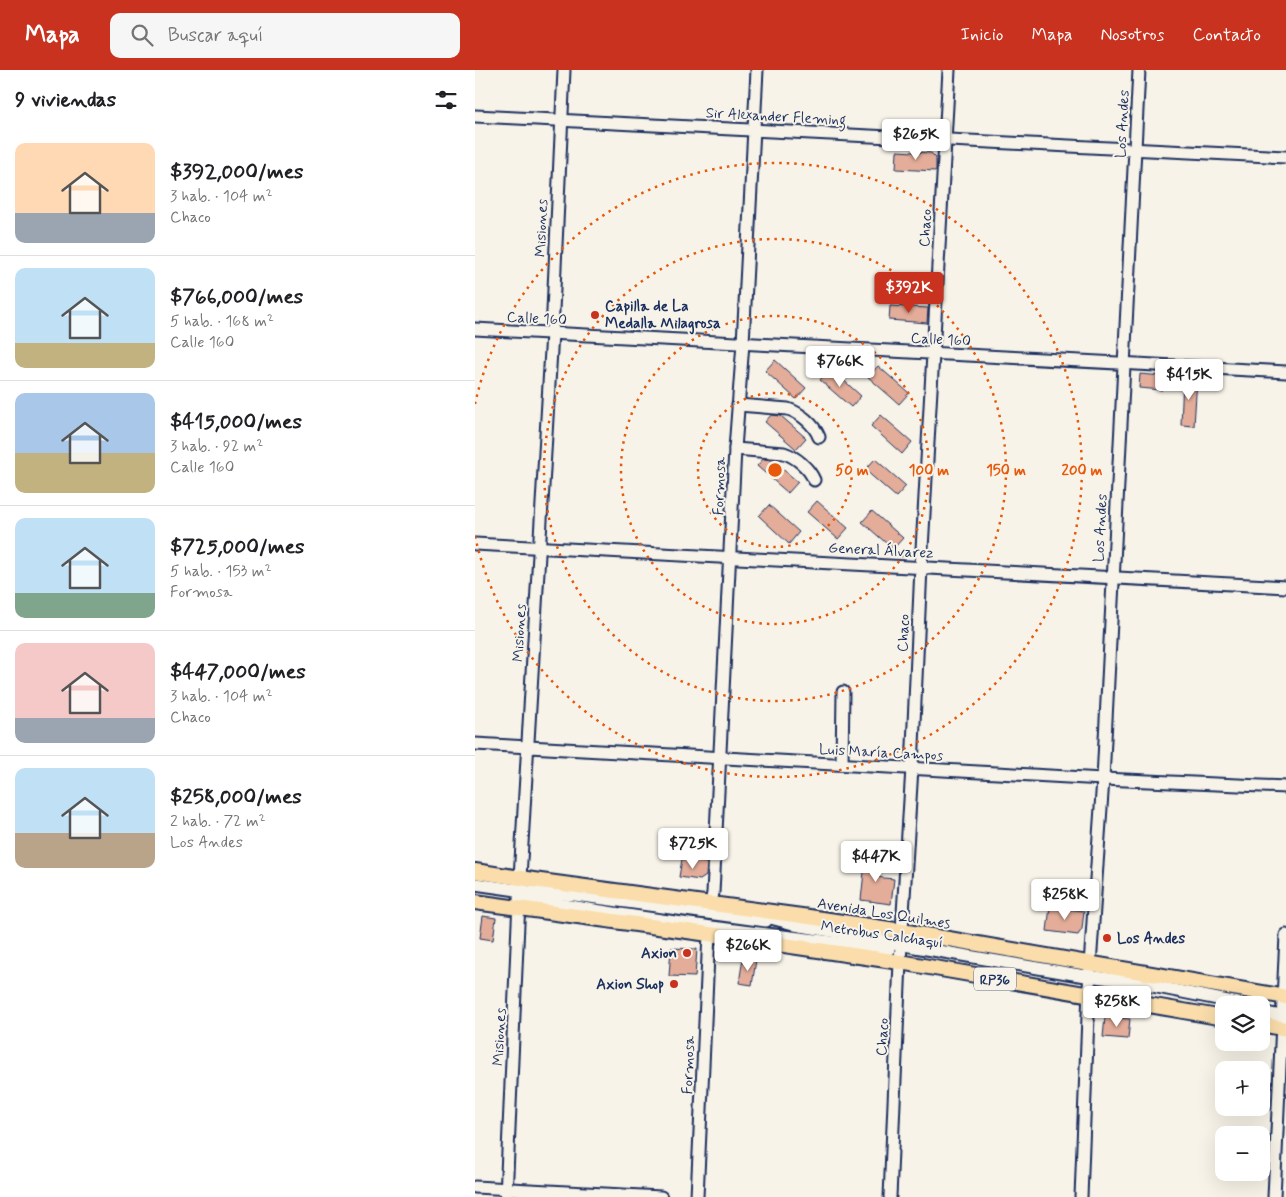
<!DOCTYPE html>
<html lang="es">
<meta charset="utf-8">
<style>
:root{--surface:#fff;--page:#f6f6f6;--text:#202124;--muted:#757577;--line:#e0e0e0;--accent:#c8321e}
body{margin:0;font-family:Mynerve,sans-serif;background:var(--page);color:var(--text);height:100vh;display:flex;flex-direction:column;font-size:19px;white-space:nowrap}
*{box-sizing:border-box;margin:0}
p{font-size:16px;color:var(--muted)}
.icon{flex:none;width:28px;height:28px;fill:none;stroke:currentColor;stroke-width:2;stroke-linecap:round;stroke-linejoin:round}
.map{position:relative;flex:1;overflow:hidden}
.panel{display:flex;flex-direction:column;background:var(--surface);width:475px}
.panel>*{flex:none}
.fabs{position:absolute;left:740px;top:926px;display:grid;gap:10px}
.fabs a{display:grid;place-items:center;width:55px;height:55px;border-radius:10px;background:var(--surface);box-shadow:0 5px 20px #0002;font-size:25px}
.price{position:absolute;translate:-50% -42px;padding:0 11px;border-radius:5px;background:#fff;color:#222;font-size:16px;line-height:32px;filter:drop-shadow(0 1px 2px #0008)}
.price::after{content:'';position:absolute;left:50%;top:30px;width:15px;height:11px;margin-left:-8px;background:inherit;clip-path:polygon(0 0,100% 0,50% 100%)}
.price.active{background:var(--accent);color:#fff}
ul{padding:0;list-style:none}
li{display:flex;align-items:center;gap:15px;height:125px;padding:0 15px}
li+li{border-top:1px solid var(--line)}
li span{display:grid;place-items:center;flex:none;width:140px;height:100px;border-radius:10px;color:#555}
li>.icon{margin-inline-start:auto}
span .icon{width:60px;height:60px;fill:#fffc;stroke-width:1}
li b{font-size:21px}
h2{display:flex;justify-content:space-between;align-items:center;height:60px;padding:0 15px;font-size:21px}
header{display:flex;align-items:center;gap:30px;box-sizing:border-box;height:70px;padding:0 25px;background:var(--accent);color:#fff}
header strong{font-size:24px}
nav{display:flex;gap:28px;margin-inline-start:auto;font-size:18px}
.search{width:350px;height:45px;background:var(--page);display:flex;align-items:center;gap:12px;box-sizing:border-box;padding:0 18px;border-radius:10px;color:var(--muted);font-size:19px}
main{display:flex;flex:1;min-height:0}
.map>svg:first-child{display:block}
.building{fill:#e3ad99;stroke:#1b2f5e}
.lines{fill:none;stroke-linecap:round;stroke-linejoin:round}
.minor-casing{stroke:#1b2f5e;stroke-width:15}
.major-casing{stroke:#1b2f5e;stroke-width:18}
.minor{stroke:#f7f3e8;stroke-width:11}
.major{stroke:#faddab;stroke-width:14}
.ring{fill:none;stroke:#e8590c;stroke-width:2.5;stroke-dasharray:2.5 5}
.poi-dot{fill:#c8321e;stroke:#f7f3e8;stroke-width:2}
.labels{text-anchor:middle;stroke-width:4;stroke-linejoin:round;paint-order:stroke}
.shield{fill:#f7f3e8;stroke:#5d6a87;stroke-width:1}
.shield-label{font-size:14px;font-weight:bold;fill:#1b2f5e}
.street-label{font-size:15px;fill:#1b2f5e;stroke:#f7f3e8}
.poi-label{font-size:15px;font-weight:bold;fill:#1b2f5e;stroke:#f7f3e8;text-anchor:start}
.centre{fill:#e8590c;stroke:#f7f3e8;stroke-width:2.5}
.ring-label{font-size:15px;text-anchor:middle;font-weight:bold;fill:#e8590c;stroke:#f7f3e8;stroke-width:4;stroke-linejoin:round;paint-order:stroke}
</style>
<header>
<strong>Mapa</strong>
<div class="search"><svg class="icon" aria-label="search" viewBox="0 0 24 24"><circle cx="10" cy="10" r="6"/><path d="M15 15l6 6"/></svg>Buscar aquí</div>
<nav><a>Inicio</a><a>Mapa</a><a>Nosotros</a><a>Contacto</a></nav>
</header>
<main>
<section class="panel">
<h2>9 viviendas<svg class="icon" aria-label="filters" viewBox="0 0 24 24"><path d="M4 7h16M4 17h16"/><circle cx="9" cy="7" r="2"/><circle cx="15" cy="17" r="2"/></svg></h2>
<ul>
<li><span style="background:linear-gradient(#ffd9b3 70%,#9aa5b1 0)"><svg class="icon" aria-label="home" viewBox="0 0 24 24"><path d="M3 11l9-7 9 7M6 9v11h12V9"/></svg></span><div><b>$392,000/mes</b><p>3 hab. · 104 m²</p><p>Chaco</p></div></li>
<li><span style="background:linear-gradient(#bfe0f5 75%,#c2b280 0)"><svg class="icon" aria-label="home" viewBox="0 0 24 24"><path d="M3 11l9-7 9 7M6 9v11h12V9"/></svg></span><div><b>$766,000/mes</b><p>5 hab. · 168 m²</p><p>Calle 160</p></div></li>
<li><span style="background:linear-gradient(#a9c7e8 60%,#c2b280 0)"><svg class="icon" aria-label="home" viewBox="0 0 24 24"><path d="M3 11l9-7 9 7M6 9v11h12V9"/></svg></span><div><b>$415,000/mes</b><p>3 hab. · 92 m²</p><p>Calle 160</p></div></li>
<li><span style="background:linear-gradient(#bfe0f5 75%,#7fa58c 0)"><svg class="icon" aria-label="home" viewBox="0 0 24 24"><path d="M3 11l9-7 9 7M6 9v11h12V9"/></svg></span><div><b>$725,000/mes</b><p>5 hab. · 153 m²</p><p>Formosa</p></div></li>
<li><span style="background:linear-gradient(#f6c9c9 75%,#9aa5b1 0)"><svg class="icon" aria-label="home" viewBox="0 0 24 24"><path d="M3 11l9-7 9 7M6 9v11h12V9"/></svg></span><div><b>$447,000/mes</b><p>3 hab. · 104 m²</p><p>Chaco</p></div></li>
<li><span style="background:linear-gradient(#bfe0f5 65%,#b9a48a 0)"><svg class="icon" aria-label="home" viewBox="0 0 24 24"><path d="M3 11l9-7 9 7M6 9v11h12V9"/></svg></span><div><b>$258,000/mes</b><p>2 hab. · 72 m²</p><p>Los Andes</p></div></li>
</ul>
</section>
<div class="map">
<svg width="811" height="1127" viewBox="0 0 811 1127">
<rect width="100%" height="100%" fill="#f7f3e8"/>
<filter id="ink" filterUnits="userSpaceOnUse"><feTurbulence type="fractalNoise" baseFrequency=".02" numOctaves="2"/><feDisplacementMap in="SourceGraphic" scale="10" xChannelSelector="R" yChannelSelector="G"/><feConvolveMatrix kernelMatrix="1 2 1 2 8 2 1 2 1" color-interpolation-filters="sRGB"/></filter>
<g filter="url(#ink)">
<g class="building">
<path d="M422 81 456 83 461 88V101L421 99Z"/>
<path d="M425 205 454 207 453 221 424 219Z"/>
<path d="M415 236 453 238 452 253 414 250Z"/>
<path d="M300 290 331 318 321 329 290 301Z"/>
<path d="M403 296 434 323 424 334 393 307Z"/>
<path d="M355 298 386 326 376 337 345 310Z"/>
<path d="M665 304 688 306 687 320 664 318Z"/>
<path d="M708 308H722L719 356 706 355Z"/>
<path d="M296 345 306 346 331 368 321 379 290 352Z"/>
<path d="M406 345 437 372 427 384 396 356Z"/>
<path d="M288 389 297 390 323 412 313 423 282 396Z"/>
<path d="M400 389 431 416 421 427 390 400Z"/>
<path d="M342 431 373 458 363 469 332 442Z"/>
<path d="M294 435 324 462 314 474 284 446Z"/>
<path d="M397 441 428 468 418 479 387 452Z"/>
<path d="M391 783 403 784 400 807 419 809 416 834 386 830Z"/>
<path d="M207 789 232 793 231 806 225 810 204 807Z"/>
<path d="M575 837 609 841 607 859 603 865 572 861Z"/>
<path d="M8 846 21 848 18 870 5 868Z"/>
<path d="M196 878 222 879 220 907 194 906Z"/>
<path d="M268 888 281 890 277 915 264 913Z"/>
<path d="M630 947 655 949 653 969 628 967Z"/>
</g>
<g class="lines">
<defs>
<g id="minor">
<path d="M0 46 811 87"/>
<path d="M0 259 811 302"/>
<path d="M263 335 313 339C325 343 339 354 344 367"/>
<path d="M260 379 309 383C321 387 334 398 339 410"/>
<path d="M0 474 811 517"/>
<path d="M0 674 628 709 811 717"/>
<path d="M367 694 368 622"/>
<path d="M0 814 56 822 100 825 291 851"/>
<path d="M49 828C169 850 292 864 414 879"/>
<path d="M244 835 236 833 238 823 260 379 268 273 282 0"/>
<path d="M284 845 326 856"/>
<path d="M320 855 363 862 440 877 604 905 652 911 773 935"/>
<path d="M786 942 811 947"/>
<path d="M0 1117 186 1127"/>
<path d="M31 1127 45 808 77 263 89 0"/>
<path d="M222 1127 234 864"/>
<path d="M415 1127 425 892 437 698 446 497 474 0"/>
<path d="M606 1127 615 895 628 709 664 0"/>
<path d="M799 1127 811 865"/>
</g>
<g id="major">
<path d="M0 801 58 810 334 847 427 861 811 927"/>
<path d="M0 832 234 864 425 892 749 948"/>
<path d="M786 954 811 959"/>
</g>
</defs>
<use href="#minor" class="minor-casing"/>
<use href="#major" class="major-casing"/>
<use href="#minor" class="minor"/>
<use href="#major" class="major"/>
</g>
</g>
<g class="ring">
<circle cx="300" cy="400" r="77"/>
<circle cx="300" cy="400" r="154"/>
<circle cx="300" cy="400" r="231"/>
<path d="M0 334A307 307 0 1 1 0 466"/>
</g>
<g class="poi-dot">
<circle cx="120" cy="245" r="5"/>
<circle cx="632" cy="868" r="5"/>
<circle cx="212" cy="883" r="5"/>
<circle cx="199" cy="914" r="5"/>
</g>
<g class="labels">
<rect class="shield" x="499" y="897.5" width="42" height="23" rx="4"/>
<g class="shield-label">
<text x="520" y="914">RP36</text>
</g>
<g class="street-label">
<text transform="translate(301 46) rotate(3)" y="5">Sir Alexander Fleming</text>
<text transform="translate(647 54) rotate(-87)" y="5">Los Andes</text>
<text transform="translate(66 158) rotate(-88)" y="5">Misiones</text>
<text transform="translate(450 158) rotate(-87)" y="5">Chaco</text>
<text transform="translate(62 248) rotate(3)" y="5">Calle 160</text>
<text transform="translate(466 269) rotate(3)" y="5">Calle 160</text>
<text transform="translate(244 416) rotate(-88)" y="5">Formosa</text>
<text transform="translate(625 458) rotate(-87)" y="5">Los Andes</text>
<text transform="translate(406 480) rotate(3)" y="5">General Álvarez</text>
<text transform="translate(44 563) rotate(-87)" y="5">Misiones</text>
<text transform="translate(428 563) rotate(-88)" y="5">Chaco</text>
<text transform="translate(406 682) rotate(3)" y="5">Luis María Campos</text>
<text transform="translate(409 843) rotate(9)" y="5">Avenida Los Quilmes</text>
<text transform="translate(407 864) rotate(8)" y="5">Metrobus Calchaquí</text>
<text transform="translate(24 967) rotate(-87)" y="5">Misiones</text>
<text transform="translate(407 967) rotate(-87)" y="5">Chaco</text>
<text transform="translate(213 995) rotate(-88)" y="5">Formosa</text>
</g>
<g class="poi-label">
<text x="130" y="241">Capilla de La<tspan x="130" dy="17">Medalla Milagrosa</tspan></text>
<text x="642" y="873">Los Andes</text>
<text x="202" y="888" text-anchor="end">Axion</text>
<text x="189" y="919" text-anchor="end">Axion Shop</text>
</g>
</g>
<circle cx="300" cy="400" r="8" class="centre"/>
<g class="ring-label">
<text x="377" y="405">50 m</text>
<text x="454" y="405">100 m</text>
<text x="531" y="405">150 m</text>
<text x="607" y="405">200 m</text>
</g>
</svg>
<div class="fabs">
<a><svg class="icon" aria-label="layers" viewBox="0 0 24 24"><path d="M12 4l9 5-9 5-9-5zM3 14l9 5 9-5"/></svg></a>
<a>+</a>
<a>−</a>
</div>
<b class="price" style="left:441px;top:91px">$265K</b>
<b class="price active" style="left:434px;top:244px">$392K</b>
<b class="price" style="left:365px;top:318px">$766K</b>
<b class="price" style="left:714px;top:331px">$415K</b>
<b class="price" style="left:218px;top:800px">$725K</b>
<b class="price" style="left:401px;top:813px">$447K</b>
<b class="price" style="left:590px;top:851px">$258K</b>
<b class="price" style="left:273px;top:902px">$266K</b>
<b class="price" style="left:642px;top:958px">$258K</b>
</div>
</main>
